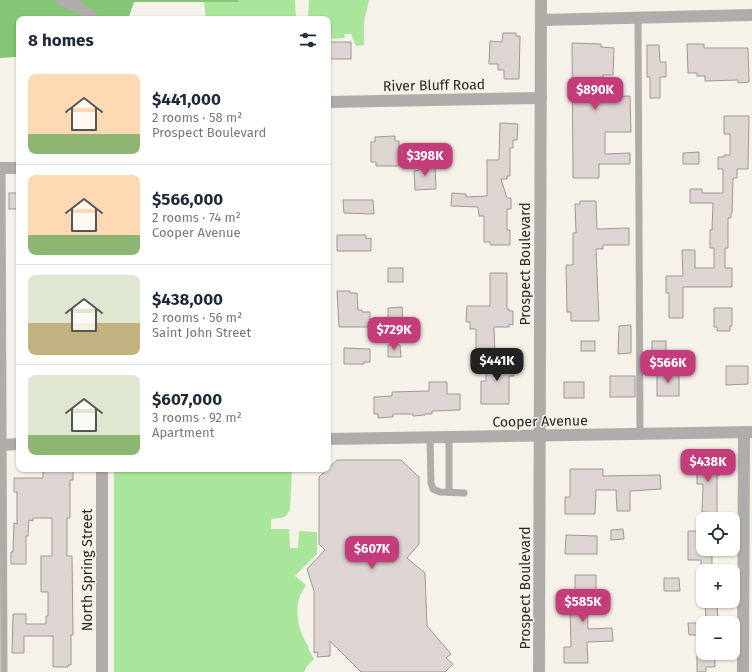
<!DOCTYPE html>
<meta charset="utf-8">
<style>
:root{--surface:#fff;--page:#f2f2f3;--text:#1f2937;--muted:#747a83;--line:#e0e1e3;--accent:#c43d7a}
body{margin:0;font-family:"Fira Sans",sans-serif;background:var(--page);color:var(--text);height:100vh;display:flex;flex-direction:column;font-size:15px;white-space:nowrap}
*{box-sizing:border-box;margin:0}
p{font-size:13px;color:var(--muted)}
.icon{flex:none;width:22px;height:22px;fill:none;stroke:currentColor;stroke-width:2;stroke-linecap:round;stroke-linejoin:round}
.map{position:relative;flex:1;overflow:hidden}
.drawer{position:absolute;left:16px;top:16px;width:315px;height:456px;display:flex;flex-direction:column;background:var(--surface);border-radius:8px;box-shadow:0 1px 3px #0004}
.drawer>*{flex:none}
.buttons{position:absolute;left:696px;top:512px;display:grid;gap:8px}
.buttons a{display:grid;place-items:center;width:44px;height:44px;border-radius:8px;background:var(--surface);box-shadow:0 1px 3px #0004;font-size:20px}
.price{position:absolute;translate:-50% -34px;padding:0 9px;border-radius:8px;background:var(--accent);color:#fff;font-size:13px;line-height:26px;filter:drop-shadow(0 1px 2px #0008)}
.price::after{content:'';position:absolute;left:50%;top:24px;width:12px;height:9px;margin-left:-6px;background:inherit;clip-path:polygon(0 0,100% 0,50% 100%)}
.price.selected{background:#222;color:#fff}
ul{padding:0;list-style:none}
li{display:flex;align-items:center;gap:12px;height:100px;padding:0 12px}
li+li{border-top:1px solid var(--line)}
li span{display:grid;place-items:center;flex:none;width:112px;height:80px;border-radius:8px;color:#555}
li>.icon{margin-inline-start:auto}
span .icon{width:48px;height:48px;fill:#fffc;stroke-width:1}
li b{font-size:17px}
h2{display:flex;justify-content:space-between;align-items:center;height:48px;padding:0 12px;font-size:17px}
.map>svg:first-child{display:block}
.green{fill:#a9e59b}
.forest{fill:#84c576}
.building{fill:#ded4d2;stroke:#a19896}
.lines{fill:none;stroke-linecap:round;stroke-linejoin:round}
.service{stroke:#afacaa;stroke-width:7}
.minor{stroke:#afacaa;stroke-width:12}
.tertiary{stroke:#afacaa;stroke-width:12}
.labels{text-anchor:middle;stroke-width:3;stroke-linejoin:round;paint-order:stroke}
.street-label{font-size:14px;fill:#282724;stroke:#f4f2e9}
</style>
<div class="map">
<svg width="752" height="672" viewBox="0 0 752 672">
<rect width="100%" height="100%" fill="#f4f2e9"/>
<g class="green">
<path d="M238 0H295L296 19H206L204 2H238Z"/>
<path d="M309 0H369L364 22V45L356 46 351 34H344L345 38 328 39V19H308Z"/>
<path d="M114 469H292L290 509C286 519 281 518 271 519V529H289L290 548H298L299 531 317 532V554L295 576 306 585C304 589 300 594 299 599 295 615 299 634 309 647L308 648 314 659 307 666 304 672H114Z"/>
</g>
<path class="forest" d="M0 0H238V2H134L128 19H19V47L16 57 0 58Z"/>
<g class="building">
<path d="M503 33H516V36H520L519 79H504V70H498V64H489L490 41 502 42Z"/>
<rect x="329" y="42" width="22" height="17"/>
<path d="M572 43 601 44V47L614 48 613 75H603V97L630 96 631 132H605V154L630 153V164H599V178H573Z"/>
<path d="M687 44H704V48H748L749 82 738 83V80L705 81V76H697V73H688Z"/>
<path d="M647 45H659L660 62H666V77H660V98H650V77H647Z"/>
<path d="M724 116H749L748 169H737V178H733L732 213H731V218H728V248H725V268H732V287H683V318H669V293H666V276H683L682 250H695V268H714V248H710V230H712L713 203H690V189H702V193H723V169H718V157H724V155H730V134H724Z"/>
<path d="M500 123 518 124 517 140H513V148H510V176H507V179H501L507 198H511V209H507V230H510V245H490V242H484V216H479L478 207 451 206 452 193 466 194V197L487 196V160H499Z"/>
<path d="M395 136V141H399V166H376V162H371V142H375V137Z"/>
<path d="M699 152V164H683V153Z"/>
<path d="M419 163H435L436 189 415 190 414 171 419 170Z"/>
<rect x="9" y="193" width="10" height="16"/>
<path d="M343 200H373L374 214 344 213Z"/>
<path d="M580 201H596L597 229 629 228V245H603V249H596L599 321H571V312H567L566 265H573V233H576L575 204H580Z"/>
<path d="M337 235H366V239L371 238V251H337Z"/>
<rect x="388" y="268" width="15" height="14"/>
<path d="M490 273H507V309H509V311H513V325L509 324V327H494L495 357 476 358V329H470V322H466L467 306H490Z"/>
<path d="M337 291H350V293H357L358 310H362V312H370V327H339Z"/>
<path d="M402 307 403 323H388V308Z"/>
<path d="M714 308H732V326H730V331H717V327H714Z"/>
<path d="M631 325V353L618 354 619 326Z"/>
<rect x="581" y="341" width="14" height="10"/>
<rect x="652" y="341" width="14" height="14"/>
<path d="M388 345H400L401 357H388Z"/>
<path d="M344 348 370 349V362H364V364H344Z"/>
<path d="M504 358V361H514V376H509V404H481V381H486V359Z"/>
<path d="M726 366H748V384L726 385Z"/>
<rect x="657" y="373" width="22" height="23"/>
<rect x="610" y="376" width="25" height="21"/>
<path d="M429 382H447V394H460V410L432 411V414H425V415L413 416V414H393V417L378 418V414H374V397L392 396V392L429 391Z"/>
<rect x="564" y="382" width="20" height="16"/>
<path d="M715 457V464H719L720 475H717V513L702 512 703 484H697V458Z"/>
<path d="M337 460H401L419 477V544L407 558 425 573 427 626 451 654 446 658 453 664 445 672H361L330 641V656L317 657 318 652 314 653V591L307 569 325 550 319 544V477Z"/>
<path d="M43 469H73V480H70V518H67V556H72L73 635H71V665H68V667H53V636H24V653H12L13 614H26V624H46V616H48V592H41V556H52V518H33V521L29 520 28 536H26V564H11V552H13L14 523 17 524V492H14V478H43Z"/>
<path d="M570 469H603V476L660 475 661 489 630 491V511H617L616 490H596L595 514H565V497H570Z"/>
<path d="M623 529 624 539 611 540V530Z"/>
<path d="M688 531H703V549H712V571H701V560H688Z"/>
<path d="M566 535 597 536V554H565Z"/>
<path d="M575 575H596V594H587L588 629 612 628 613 641 587 642 588 663H564V647H571L570 609H575Z"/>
<path d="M664 578H679L680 591H664Z"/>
<path d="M705 601H717L718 623H706Z"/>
<path d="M688 623H703V635H689Z"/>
<path d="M697 653H715V667H706V672H697Z"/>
</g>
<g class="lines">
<g class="service">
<path d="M638 17 640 434"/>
<path d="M2 168 4 672"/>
<path d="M430 437 431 483 433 489 440 492 464 493"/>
<path d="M449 437V492"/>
</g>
<g class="minor">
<path d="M62 0C72 4 86 9 93 19"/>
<path d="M328 102 541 98"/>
<path d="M0 168H19"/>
<path d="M328 439 752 432"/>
<path d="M0 445 19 444"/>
<path d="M102 672V469"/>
<path d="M539 672 541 0"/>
<path d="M743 672 744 432"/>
</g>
<path class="tertiary" d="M541 20 752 15"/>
</g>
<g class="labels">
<g class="street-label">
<text transform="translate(434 85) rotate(-1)" y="5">River Bluff Road</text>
<text transform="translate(525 264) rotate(-90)" y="5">Prospect Boulevard</text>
<text transform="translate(540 421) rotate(-1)" y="5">Cooper Avenue</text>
<text transform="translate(87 570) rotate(-90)" y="5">North Spring Street</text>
<text transform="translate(525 588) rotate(-90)" y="5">Prospect Boulevard</text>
</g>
</g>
</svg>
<div class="buttons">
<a><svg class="icon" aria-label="locate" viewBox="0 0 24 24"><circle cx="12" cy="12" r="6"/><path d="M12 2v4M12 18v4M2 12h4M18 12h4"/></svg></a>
<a>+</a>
<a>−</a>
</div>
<b class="price" style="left:595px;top:111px">$890K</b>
<b class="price" style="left:425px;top:177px">$398K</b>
<b class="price" style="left:394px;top:351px">$729K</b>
<b class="price selected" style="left:497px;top:382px">$441K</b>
<b class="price" style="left:668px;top:384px">$566K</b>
<b class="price" style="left:708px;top:483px">$438K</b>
<b class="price" style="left:372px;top:570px">$607K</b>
<b class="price" style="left:583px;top:623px">$585K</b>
<section class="drawer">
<h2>8 homes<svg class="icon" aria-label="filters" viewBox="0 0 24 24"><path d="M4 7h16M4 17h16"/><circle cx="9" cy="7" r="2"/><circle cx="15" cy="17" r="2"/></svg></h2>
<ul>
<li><span style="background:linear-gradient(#ffd9b3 75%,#8fb573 0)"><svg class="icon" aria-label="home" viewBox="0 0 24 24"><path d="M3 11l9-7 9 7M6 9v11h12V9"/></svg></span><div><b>$441,000</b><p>2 rooms · 58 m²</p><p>Prospect Boulevard</p></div></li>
<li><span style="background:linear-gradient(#ffd9b3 75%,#8fb573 0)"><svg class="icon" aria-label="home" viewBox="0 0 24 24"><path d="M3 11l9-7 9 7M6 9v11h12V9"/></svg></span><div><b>$566,000</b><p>2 rooms · 74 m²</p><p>Cooper Avenue</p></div></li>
<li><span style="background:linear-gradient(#dfe7d0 60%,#c2b280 0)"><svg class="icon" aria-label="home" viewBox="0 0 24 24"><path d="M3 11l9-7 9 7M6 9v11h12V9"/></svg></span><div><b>$438,000</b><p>2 rooms · 56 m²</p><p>Saint John Street</p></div></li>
<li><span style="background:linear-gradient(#dfe7d0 75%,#8fb573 0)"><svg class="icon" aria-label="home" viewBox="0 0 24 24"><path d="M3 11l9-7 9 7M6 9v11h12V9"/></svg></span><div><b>$607,000</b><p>3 rooms · 92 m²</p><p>Apartment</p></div></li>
</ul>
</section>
</div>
